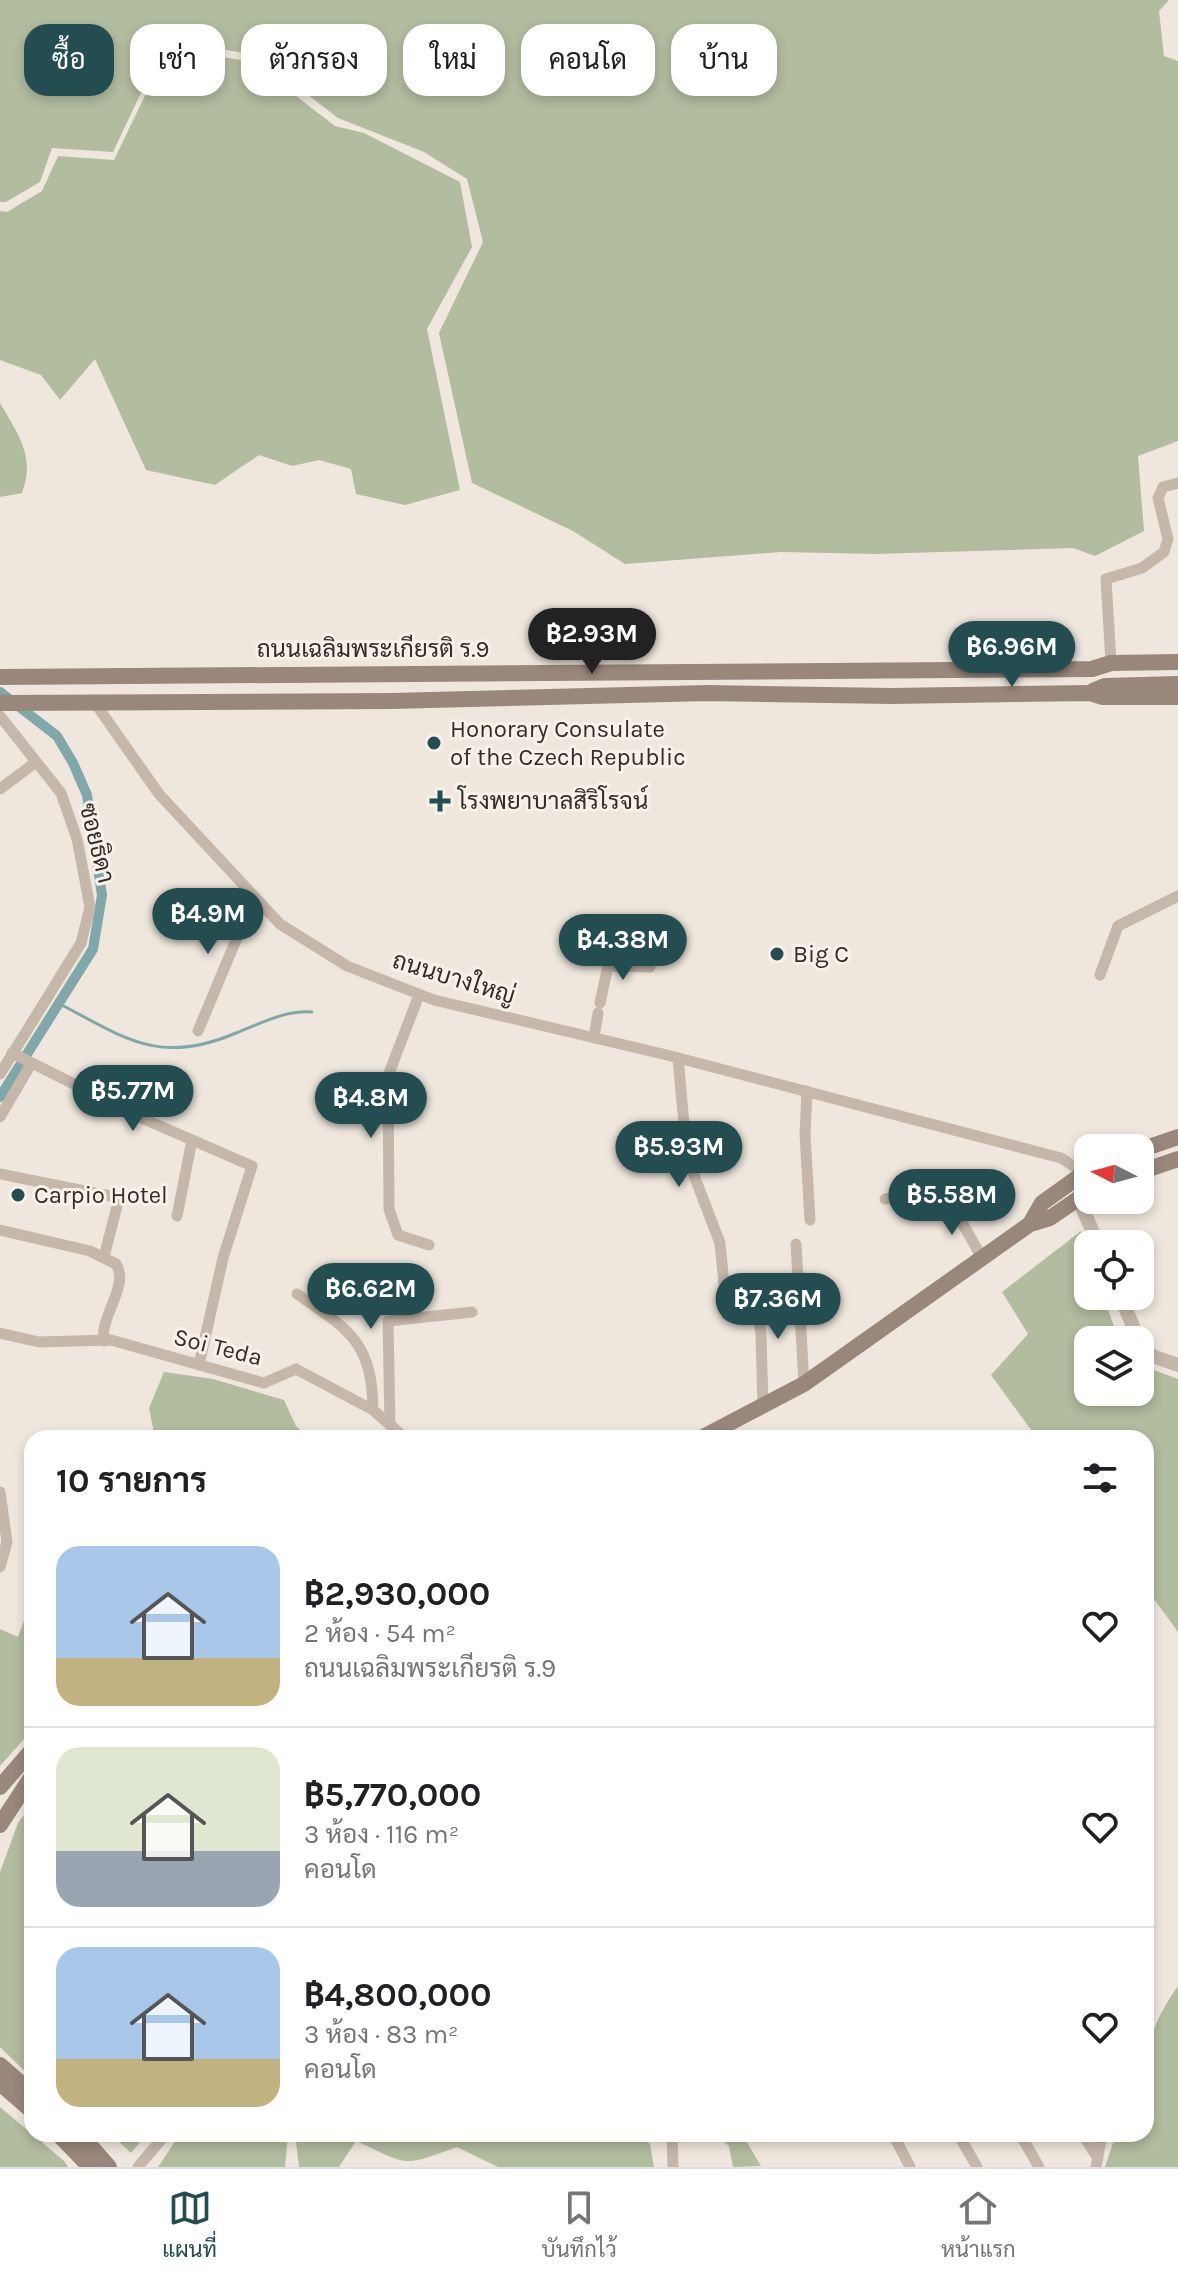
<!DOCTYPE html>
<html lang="th">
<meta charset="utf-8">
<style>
:root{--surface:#fff;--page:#f2f2f2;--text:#202124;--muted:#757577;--line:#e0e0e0;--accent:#244d51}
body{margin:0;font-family:Karla,Sarabun,sans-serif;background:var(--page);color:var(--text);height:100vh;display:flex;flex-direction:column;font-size:30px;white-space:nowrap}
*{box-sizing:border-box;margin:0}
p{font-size:26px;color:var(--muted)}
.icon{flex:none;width:44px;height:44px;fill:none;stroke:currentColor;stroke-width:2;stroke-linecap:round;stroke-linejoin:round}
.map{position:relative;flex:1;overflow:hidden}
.details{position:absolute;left:24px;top:1430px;width:1130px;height:712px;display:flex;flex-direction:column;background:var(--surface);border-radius:24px;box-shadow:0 4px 12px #0003}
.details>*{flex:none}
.hud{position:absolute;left:24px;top:24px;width:1130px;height:72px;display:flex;gap:16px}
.needle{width:52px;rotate:276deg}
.tools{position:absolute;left:1074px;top:1134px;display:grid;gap:16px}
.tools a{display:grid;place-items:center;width:80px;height:80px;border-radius:16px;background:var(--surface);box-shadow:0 4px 12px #0003;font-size:40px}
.price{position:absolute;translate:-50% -68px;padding:0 18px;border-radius:28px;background:var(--accent);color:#fff;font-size:26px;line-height:52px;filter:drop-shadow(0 2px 4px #0008)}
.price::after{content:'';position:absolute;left:50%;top:48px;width:24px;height:18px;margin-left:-12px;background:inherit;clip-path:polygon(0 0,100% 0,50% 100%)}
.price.selected{background:#222;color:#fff}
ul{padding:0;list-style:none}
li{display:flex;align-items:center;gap:24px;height:200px;padding:0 32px}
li+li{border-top:2px solid var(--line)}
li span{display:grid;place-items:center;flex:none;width:224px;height:160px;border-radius:24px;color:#555}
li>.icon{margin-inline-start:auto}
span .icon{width:96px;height:96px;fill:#fffc;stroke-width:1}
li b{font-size:34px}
h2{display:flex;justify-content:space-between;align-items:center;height:96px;padding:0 32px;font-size:34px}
.tag{padding:0 28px;border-radius:24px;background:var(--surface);box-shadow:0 4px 12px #0003;font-size:28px;line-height:72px}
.tag.selected{background:var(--accent);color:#fff}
.tabs{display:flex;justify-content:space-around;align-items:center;height:112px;border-top:2px solid var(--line);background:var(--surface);font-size:22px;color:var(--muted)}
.tabs a{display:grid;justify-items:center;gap:4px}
.tabs .selected{color:var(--accent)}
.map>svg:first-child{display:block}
.green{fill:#b2bc9f}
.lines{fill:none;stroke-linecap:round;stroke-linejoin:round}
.stream{stroke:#80a7a9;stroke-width:3}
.canal{stroke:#80a7a9;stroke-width:10}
.minor{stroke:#c6b7ab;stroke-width:11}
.tertiary{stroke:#c6b7ab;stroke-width:14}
.secondary{stroke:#99877c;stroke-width:16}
.poi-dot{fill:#244d51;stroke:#f7f1e9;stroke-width:3}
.labels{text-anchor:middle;stroke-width:6;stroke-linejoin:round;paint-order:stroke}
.street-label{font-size:24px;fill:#342d29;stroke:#f7f1e9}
.poi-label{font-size:24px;fill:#342d29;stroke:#f7f1e9;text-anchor:start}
</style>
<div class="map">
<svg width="1178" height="2167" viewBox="0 0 1178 2167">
<rect width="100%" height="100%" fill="#efe7dd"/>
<g class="green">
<path d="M0 0H1169L1159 11 1164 56 1178 61V441L1138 456 1144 531 1095 556 1073 548 875 554 781 552 625 564 573 531 472 483 439 333 483 242 467 179 424 152 338 118 256 55 166 40 113 152 52 148 40 182 6 202H0Z"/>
<path d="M168 48 252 62 335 126 364 133 460 182 472 247 427 329 460 490 405 505 356 494 351 469 319 460 292 466 259 455 215 485 146 470 95 359 60 400 41 375 0 360V211L7 212 42 191 58 156 114 160Z"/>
<path d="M0 403C18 434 36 458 22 493L0 497Z"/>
<path d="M1081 1231 1088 1251V1296H1103L1119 1340H1088V1392H1140V1365L1178 1379V1632L1146 1588V1438H1037L991 1375 1028 1334 1002 1292Z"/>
<path d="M164 1372 213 1379 284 1400 296 1426 310 1438H155L149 1408Z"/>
<path d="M32 1599V1730L0 1766V1629L18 1637Z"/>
<path d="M32 1804V2078L0 2047V1872L18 1823Z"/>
<path d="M1178 1986V2167H1105L1116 2134H1146C1146 2068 1138 2043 1178 1986Z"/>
<path d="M0 2107 64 2161 68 2167H0Z"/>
<path d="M111 2134H147L131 2153Z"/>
<path d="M180 2134H288L285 2167H158Z"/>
<path d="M295 2134H639L650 2144 654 2167H498L457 2147C402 2167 410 2166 356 2141L339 2167H299Z"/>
<path d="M714 2134H742L761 2166 733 2167 729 2146Z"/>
</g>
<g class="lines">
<path class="stream" d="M58 1003C125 1038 159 1066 236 1033 262 1023 285 1010 312 1012"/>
<path class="canal" d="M0 692 57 736 73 763 87 795 102 895 93 949 0 1097"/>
<g class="minor">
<path d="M1111 663 1106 579 1142 568 1164 552 1168 539 1158 498 1163 487 1178 483"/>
<path d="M95 703 159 794 280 924 347 966 434 1000 667 1055 1061 1158 1087 1175"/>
<path d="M0 716 61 793 77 839 90 907 81 943 0 1074"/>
<path d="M0 789 36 762"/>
<path d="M1100 975 1118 926 1178 896"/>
<path d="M419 995 388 1076 389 1209 398 1235 429 1245"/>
<path d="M600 1003 608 966 650 967"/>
<path d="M198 1031 254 897"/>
<path d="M594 1038 598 1013"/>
<path d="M12 1053 146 1120 252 1166 223 1258 199 1365"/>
<path d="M678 1058 687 1157 720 1243 727 1315"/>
<path d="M807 1091 805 1134 810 1220"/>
<path d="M0 1117 31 1064"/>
<path d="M0 1174 115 1197 117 1206 104 1257"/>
<path d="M885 1199 926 1193 950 1201 982 1258"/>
<path d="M177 1216 192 1140"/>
<path d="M0 1230 90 1251 116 1264C130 1286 99 1317 104 1341"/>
<path d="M796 1244 804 1384"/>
<path d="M753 1279 761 1335 763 1407"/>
<path d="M297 1294C349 1330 372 1341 373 1410"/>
<path d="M0 1333 39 1342 111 1340 264 1383 296 1369 373 1410 405 1438"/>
<path d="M390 1425 388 1321 472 1312"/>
<path d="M0 1492 7 1542 0 1567"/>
<path d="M672 2134 673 2167"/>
<path d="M893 2134 910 2167"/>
<path d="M958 2134 977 2167"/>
<path d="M1020 2134 1039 2167"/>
<path d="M1082 2134 1098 2158"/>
<path d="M138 2167 166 2134"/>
<path d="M1096 2167 1102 2134"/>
</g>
<g class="tertiary">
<path d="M1078 1198 1098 1244"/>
<path d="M1120 1296 1139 1340"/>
<path d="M1140 1343 1152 1356 1178 1365"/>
</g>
<g class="secondary">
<path d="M0 677 1092 669 1111 663 1178 662"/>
<path d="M1093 691 1105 686 1178 684"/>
<path d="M0 703 391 701 708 693 892 696 1090 693 1103 697H1178"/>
<path d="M1140 1150 1178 1137"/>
<path d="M1140 1172 1178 1159"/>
<path d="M1030 1224 1042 1203 1088 1170"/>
<path d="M701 1438 804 1384 1030 1224 1050 1218 1088 1192"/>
<path d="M0 1787 32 1750"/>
<path d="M0 1825 32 1776"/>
<path d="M0 2065 32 2093"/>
<path d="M0 2083 32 2111"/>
<path d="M58 2134 90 2167"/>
<path d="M80 2134 109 2167"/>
</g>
</g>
<g class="poi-dot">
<circle cx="434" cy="743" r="8"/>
<path d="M436 789h8v8h8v8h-8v8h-8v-8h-8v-8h8z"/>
<circle cx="777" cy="954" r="8"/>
<circle cx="18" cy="1195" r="8"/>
</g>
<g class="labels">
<g class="street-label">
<text x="373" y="657">ถนนเฉลิมพระเกียรติ ร.9</text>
<text transform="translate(97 843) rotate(76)" y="8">ซอยธิดา</text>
<text transform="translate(454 978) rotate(17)" y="8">ถนนบางใหญ่</text>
<text transform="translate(218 1347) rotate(14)" y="8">Soi Teda</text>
</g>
<g class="poi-label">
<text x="450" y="737">Honorary Consulate<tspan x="450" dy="28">of the Czech Republic</tspan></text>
<text x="458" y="809">โรงพยาบาลสิริโรจน์</text>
<text x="793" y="962">Big C</text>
<text x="34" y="1203">Carpio Hotel</text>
</g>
</g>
</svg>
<div class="tools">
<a><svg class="needle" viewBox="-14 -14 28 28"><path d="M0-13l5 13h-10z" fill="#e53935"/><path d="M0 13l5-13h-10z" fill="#757577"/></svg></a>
<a><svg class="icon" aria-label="locate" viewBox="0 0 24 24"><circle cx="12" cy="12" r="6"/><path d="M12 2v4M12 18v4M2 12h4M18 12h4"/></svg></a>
<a><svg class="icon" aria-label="layers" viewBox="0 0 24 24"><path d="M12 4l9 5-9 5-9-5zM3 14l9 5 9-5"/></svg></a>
</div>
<b class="price selected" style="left:592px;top:676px">฿2.93M</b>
<b class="price" style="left:1012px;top:689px">฿6.96M</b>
<b class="price" style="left:208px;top:956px">฿4.9M</b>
<b class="price" style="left:623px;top:982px">฿4.38M</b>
<b class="price" style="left:133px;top:1133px">฿5.77M</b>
<b class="price" style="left:371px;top:1140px">฿4.8M</b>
<b class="price" style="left:679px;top:1189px">฿5.93M</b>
<b class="price" style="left:952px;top:1237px">฿5.58M</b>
<b class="price" style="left:371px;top:1331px">฿6.62M</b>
<b class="price" style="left:778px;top:1341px">฿7.36M</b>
<div class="hud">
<a class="tag selected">ซื้อ</a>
<a class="tag">เช่า</a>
<a class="tag">ตัวกรอง</a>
<a class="tag">ใหม่</a>
<a class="tag">คอนโด</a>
<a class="tag">บ้าน</a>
</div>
<section class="details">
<h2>10 รายการ<svg class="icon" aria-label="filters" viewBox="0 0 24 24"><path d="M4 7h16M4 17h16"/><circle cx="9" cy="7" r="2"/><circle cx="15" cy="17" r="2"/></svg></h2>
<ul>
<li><span style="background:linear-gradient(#a9c7e8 70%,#c2b280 0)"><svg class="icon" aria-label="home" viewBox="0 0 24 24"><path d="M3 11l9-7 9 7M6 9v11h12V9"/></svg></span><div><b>฿2,930,000</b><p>2 ห้อง · 54 m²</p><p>ถนนเฉลิมพระเกียรติ ร.9</p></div><svg class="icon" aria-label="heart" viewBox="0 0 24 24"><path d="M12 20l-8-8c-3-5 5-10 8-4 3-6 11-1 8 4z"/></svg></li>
<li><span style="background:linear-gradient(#dfe7d0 65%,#9aa5b1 0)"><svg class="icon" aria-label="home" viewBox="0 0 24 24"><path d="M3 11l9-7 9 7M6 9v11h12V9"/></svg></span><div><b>฿5,770,000</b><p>3 ห้อง · 116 m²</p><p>คอนโด</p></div><svg class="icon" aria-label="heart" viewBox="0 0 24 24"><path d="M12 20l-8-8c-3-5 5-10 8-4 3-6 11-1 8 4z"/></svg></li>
<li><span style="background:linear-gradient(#a9c7e8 70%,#c2b280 0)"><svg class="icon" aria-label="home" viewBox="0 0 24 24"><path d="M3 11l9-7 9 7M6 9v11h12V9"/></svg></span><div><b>฿4,800,000</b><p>3 ห้อง · 83 m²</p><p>คอนโด</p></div><svg class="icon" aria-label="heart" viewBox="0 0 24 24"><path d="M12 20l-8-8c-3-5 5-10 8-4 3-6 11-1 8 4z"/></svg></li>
</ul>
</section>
</div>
<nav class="tabs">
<a class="selected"><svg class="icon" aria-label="map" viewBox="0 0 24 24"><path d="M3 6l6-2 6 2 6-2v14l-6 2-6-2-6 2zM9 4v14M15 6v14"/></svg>แผนที่</a>
<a><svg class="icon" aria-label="saved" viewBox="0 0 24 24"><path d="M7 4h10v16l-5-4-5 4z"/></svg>บันทึกไว้</a>
<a><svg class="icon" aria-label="home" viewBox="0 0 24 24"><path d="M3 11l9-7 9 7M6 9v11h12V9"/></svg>หน้าแรก</a>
</nav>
